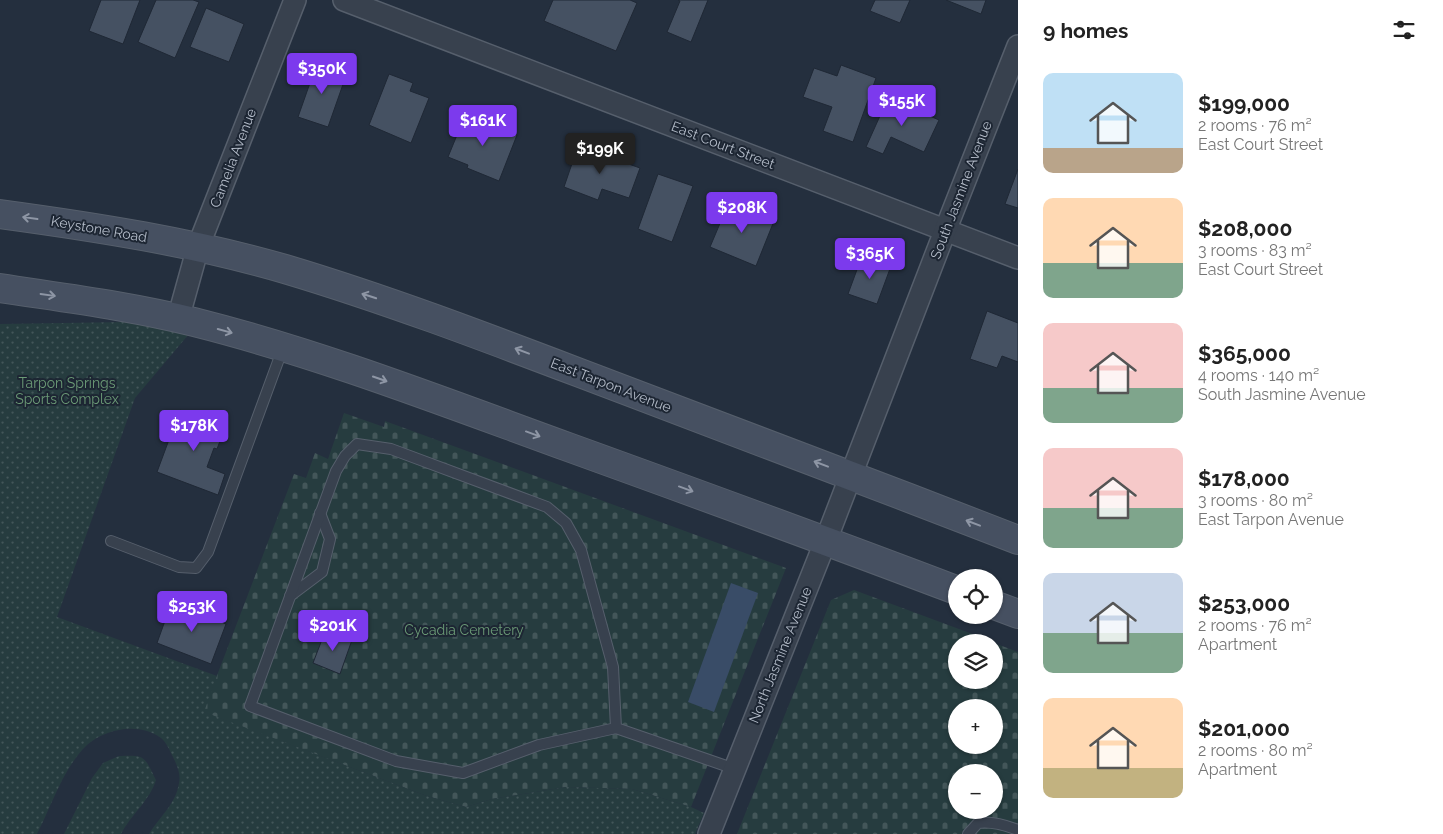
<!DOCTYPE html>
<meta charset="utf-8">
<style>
:root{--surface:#fff;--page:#f6f6f6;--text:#222;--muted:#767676;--accent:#7c3aed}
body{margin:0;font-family:Raleway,sans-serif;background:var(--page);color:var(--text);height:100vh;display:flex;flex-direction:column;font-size:19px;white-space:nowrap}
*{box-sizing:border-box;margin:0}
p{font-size:16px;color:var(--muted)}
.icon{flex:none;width:28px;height:28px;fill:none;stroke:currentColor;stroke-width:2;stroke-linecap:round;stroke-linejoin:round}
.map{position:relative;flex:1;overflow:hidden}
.side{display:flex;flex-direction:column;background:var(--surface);width:425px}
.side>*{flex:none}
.buttons{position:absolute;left:948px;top:569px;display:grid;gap:10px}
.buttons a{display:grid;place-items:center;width:55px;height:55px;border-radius:50%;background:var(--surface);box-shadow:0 1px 4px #0004;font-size:25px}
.price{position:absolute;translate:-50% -42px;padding:0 11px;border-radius:5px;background:var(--accent);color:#fff;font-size:16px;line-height:32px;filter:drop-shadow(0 1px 2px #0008)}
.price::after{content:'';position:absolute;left:50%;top:30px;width:15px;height:11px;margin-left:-8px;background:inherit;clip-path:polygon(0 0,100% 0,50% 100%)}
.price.active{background:#222;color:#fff}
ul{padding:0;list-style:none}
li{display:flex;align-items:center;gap:15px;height:125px;padding:0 25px}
li span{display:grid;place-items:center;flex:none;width:140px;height:100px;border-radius:10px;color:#555}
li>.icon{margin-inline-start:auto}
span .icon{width:60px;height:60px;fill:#fffc;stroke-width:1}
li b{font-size:21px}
h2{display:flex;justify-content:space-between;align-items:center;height:60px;padding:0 25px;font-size:21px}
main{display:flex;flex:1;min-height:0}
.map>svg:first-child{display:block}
.cemetery{fill:url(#cemetery-stones);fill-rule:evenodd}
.park{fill:url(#park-dots)}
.water{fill:#394c67}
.building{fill:#455162;stroke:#1f2835}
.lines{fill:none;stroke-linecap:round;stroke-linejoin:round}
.service-casing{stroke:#565f6c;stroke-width:12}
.minor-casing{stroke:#565f6c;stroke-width:24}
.secondary-casing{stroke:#565f6c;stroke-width:30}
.service{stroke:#38414e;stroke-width:10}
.minor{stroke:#38414e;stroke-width:21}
.secondary{stroke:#465061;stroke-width:28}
.oneway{stroke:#8e96a5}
.labels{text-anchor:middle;stroke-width:4;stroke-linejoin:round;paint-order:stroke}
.street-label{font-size:14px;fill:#b4bcc9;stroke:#1d2633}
.park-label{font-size:14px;fill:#6b9a76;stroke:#1d2633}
</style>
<main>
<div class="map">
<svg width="1018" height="834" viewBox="0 0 1018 834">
<defs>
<pattern id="cemetery-stones" width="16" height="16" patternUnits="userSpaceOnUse" patternTransform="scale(1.25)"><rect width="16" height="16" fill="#263c3f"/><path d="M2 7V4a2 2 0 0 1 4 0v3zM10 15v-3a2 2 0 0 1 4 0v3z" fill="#435659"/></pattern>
<pattern id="park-dots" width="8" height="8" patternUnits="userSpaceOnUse" patternTransform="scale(1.25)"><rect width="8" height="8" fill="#263c3f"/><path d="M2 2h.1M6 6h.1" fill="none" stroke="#435659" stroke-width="1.8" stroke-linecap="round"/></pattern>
</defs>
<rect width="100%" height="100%" fill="#242f3e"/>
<g class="cemetery">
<path d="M344 413 384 427 385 421 786 568 691 807 632 789 566 787 492 799 466 807 427 796 203 712 294 474 306 478 315 453 328 459Z"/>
<path d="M854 590 994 642H956V680H994V643L1018 652V834H737L831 600ZM956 708H994V745H956ZM956 772H994V810H956Z"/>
</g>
<g class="park">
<path d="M127 322 189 334 135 398 57 617 217 676 204 712 427 796 466 807 492 799 566 787 632 789 691 807 704 813 695 834H149C160 816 176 804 179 783 181 774 177 765 173 757 170 751 167 743 161 738 140 722 106 728 87 745 63 768 52 805 37 834H0V324Z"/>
<path d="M119 756C146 755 144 756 156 780 150 800 131 815 121 834H64L92 778 103 763Z"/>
</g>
<path class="water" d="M731 583 758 593 714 712 688 702Z"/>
<g class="building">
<path d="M101 0H140L123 44 89 31Z"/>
<path d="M156 0H193L199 2 175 58 138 42Z"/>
<path d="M553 0H630L637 3 616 51 544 21Z"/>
<path d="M678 0H708L691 42 667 32 680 1Z"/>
<path d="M875 0H910L900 23 870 11Z"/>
<path d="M946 0H986L981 14Z"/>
<path d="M206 8 244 24 229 62 190 47Z"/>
<path d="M317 63 347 73 328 127 298 117Z"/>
<path d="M841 65 876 78 853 142 823 131 832 107 803 97 814 68 837 76Z"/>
<path d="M389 74 413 83 410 91 429 98 411 143 369 125Z"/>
<path d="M888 98 939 120 924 152 891 137 883 154 866 147Z"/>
<path d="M466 113 517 135 499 181 467 168 468 165 448 157Z"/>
<path d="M578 146 640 168 629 198 602 189 598 200 564 187Z"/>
<path d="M1018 169V208L1005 204Z"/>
<path d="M658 174 693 186 672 242 638 229Z"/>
<path d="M729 202 774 221 756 266 710 247Z"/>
<path d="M862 256 891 266 877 304 848 294Z"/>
<path d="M987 311 1018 323V362L1002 356 997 368 970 359Z"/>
<path d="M180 410 212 422 215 415 228 420 217 449 214 448 207 467 225 474 218 495 157 472Z"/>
<path d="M171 604 191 611 193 606 208 611 206 616 226 624 211 664 157 643Z"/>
<path d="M326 629 352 640 340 674 313 663Z"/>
</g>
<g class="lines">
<defs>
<g id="service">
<path d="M111 541 179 567 196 568 208 552 283 348"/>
<path d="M290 596 322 572 330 539 320 513"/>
<path d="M616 728 613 667 581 550 566 523 547 507 391 449 357 444 345 456 336 471 250 706 396 761 463 773 539 745 616 728 735 769"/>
<path d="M968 834 978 823C992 821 1005 825 1018 830"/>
</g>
<g id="minor">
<path d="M344 0 1018 258"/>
<path d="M178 319 198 247 295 0"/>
<path d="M709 834 826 540 945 231 1018 46"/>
</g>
<g id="secondary">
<path d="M0 214C96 227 192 242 285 269 402 304 516 349 630 392 760 441 889 490 1018 540"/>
<path d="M0 288C65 298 130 306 194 322 321 354 444 402 568 447 698 494 827 541 956 590"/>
<path d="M994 605 1018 614"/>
</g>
</defs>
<use href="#service" class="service-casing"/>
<use href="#minor" class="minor-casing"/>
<use href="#secondary" class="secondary-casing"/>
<use href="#service" class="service"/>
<use href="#minor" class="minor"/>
<use href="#secondary" class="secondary"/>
</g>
<defs><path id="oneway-shaft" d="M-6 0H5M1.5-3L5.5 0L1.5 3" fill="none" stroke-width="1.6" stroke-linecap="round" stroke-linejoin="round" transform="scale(1.25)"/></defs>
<g class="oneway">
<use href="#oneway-shaft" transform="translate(30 218) rotate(-172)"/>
<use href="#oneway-shaft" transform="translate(48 295) rotate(8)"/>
<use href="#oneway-shaft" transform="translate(369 296) rotate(-162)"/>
<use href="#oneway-shaft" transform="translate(225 331) rotate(15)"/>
<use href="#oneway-shaft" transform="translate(522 351) rotate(-159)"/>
<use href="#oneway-shaft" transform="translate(380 379) rotate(19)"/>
<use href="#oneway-shaft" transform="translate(533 434) rotate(20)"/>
<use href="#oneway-shaft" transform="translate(821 464) rotate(-159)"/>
<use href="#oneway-shaft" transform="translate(686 489) rotate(20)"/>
<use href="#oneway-shaft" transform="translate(973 523) rotate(-159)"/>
</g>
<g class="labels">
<g class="street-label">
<text transform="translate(723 145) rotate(21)" y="5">East Court Street</text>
<text transform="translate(233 158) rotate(-69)" y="5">Camelia Avenue</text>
<text transform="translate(961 190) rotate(-69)" y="5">South Jasmine Avenue</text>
<text transform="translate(99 229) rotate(10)" y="5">Keystone Road</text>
<text transform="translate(611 385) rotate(21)" y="5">East Tarpon Avenue</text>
<text transform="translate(780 655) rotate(-68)" y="5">North Jasmine Avenue</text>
</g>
<g class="park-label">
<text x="67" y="388">Tarpon Springs<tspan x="67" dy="16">Sports Complex</tspan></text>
<text x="464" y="635">Cycadia Cemetery</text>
</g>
</g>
</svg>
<div class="buttons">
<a><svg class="icon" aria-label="locate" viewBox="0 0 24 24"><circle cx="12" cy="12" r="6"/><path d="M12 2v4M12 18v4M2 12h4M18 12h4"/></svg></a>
<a><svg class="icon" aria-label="layers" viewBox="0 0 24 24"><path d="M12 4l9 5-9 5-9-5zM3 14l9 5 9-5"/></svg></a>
<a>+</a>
<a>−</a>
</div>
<b class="price" style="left:322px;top:95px">$350K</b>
<b class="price" style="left:902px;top:127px">$155K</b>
<b class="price" style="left:483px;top:147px">$161K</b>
<b class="price active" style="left:600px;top:175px">$199K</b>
<b class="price" style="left:742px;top:234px">$208K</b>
<b class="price" style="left:870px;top:280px">$365K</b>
<b class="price" style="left:194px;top:452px">$178K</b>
<b class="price" style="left:192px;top:633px">$253K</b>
<b class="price" style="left:333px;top:652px">$201K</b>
</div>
<section class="side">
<h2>9 homes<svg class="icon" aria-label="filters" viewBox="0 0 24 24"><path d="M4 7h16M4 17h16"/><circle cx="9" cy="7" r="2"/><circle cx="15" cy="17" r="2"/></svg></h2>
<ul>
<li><span style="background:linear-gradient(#bfe0f5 75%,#b9a48a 0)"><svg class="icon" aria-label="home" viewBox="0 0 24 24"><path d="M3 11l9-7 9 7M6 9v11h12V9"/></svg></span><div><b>$199,000</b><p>2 rooms · 76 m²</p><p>East Court Street</p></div></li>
<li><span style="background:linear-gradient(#ffd9b3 65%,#7fa58c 0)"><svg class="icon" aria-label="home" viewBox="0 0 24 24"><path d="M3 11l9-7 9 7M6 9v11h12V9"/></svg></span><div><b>$208,000</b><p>3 rooms · 83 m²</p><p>East Court Street</p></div></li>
<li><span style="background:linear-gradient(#f6c9c9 65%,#7fa58c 0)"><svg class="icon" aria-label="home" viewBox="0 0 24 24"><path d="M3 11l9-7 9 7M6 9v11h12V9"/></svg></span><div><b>$365,000</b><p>4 rooms · 140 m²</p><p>South Jasmine Avenue</p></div></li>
<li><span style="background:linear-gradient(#f6c9c9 60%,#7fa58c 0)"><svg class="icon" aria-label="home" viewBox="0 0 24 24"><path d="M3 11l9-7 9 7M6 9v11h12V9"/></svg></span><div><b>$178,000</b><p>3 rooms · 80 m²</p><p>East Tarpon Avenue</p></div></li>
<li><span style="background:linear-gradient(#c9d6e8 60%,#7fa58c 0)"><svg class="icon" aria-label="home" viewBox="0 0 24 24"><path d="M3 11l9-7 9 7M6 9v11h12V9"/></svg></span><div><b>$253,000</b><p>2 rooms · 76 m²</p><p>Apartment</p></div></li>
<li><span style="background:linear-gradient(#ffd9b3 70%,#c2b280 0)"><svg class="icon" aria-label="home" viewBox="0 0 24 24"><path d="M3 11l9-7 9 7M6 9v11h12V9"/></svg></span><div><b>$201,000</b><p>2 rooms · 80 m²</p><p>Apartment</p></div></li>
</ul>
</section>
</main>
